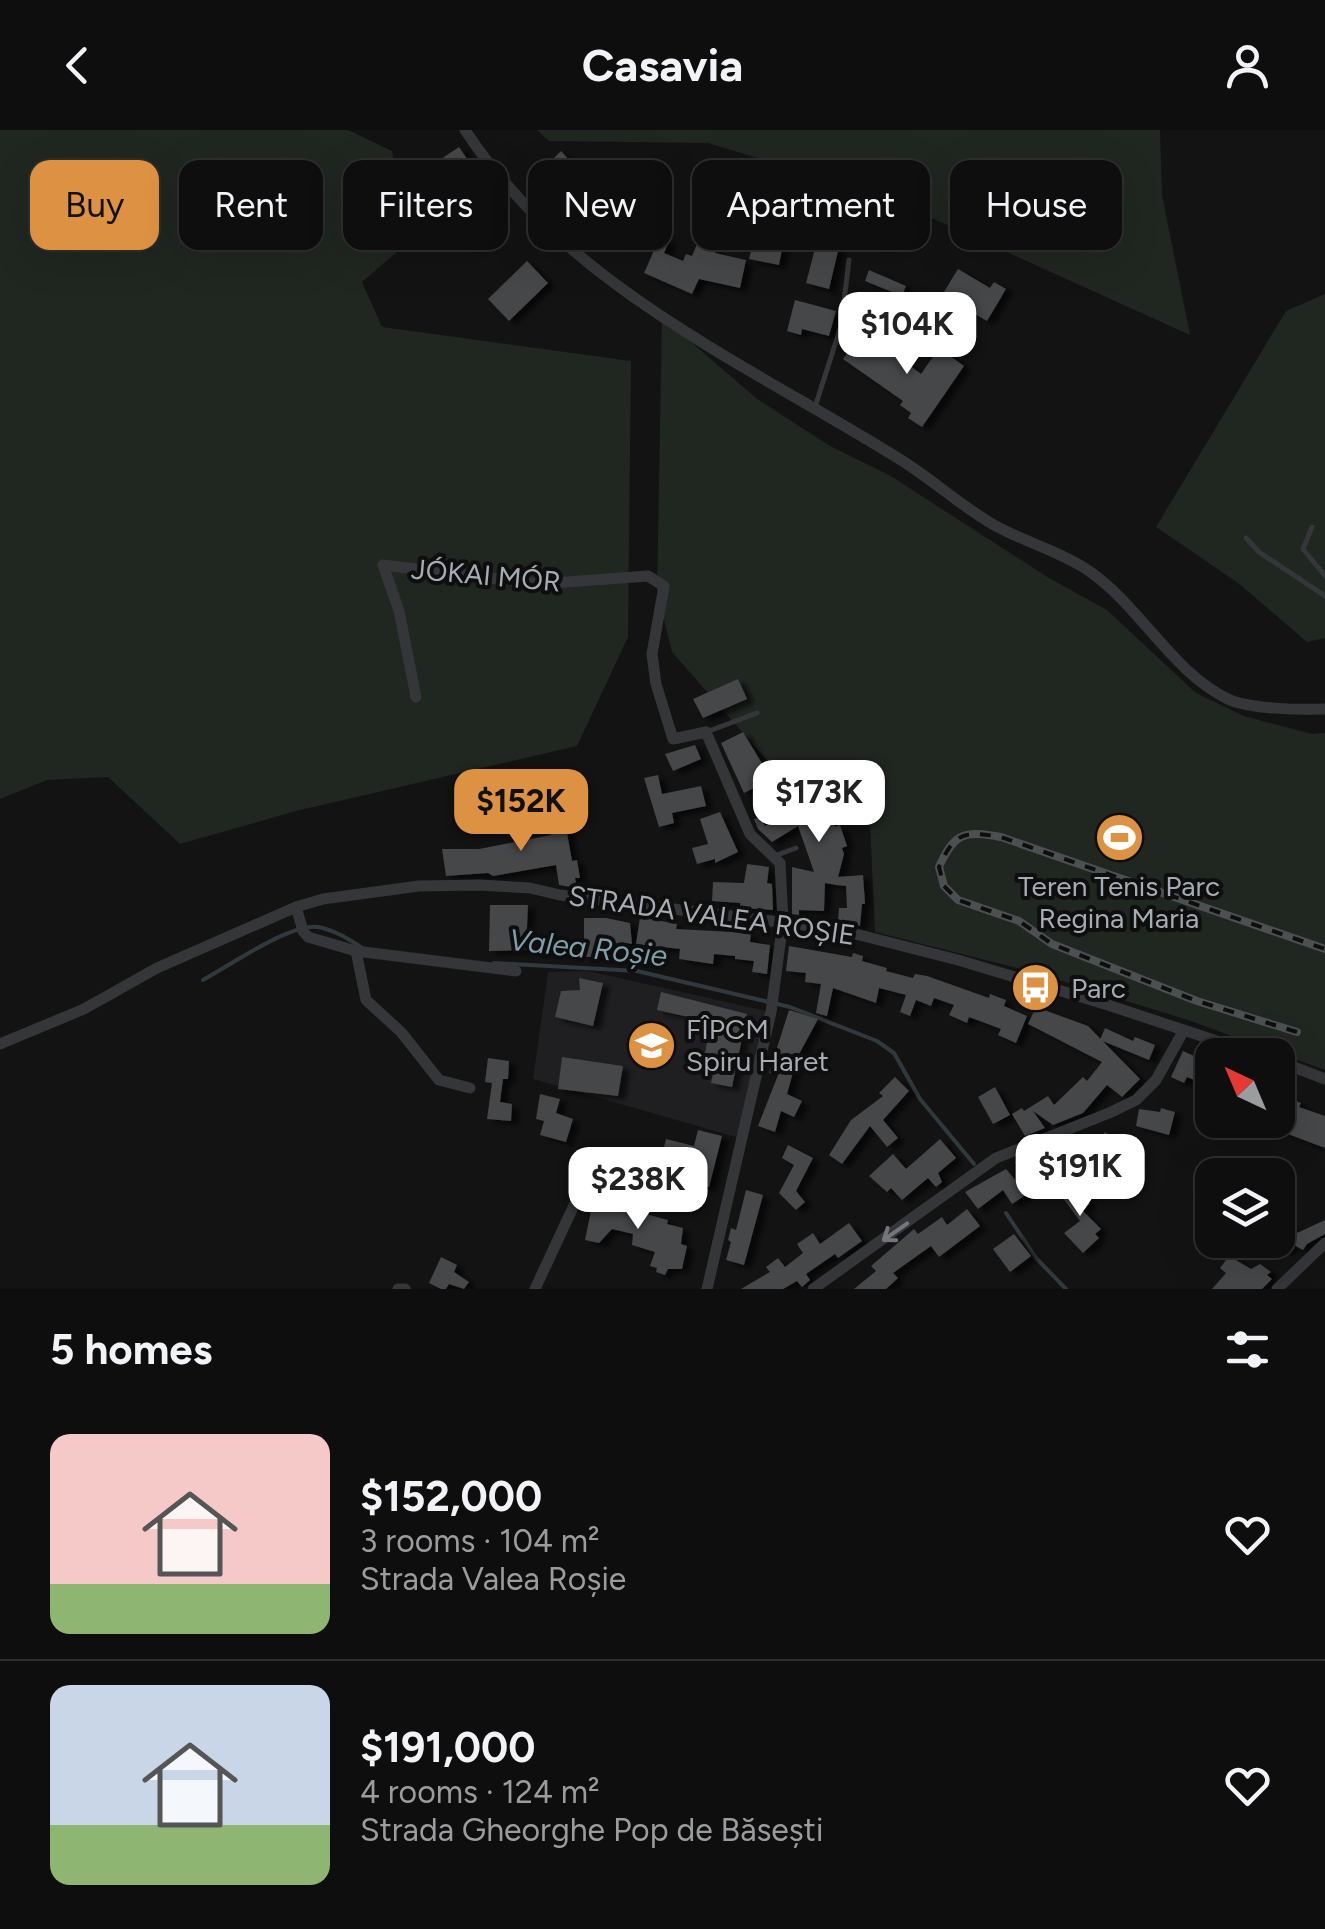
<!DOCTYPE html>
<meta charset="utf-8">
<style>
:root{--surface:#0e0e0f;--page:#1c1c1d;--text:#f1f3f6;--muted:#9b9c9e;--line:#2e2e2f;--accent:#dc9143}
body{margin:0;font-family:Figtree,sans-serif;background:var(--page);color:var(--text);height:100vh;display:flex;flex-direction:column;font-size:38px;white-space:nowrap}
*{box-sizing:border-box;margin:0}
p{font-size:32px;color:var(--muted)}
.icon{flex:none;width:55px;height:55px;fill:none;stroke:currentColor;stroke-width:2;stroke-linecap:round;stroke-linejoin:round}
.map{position:relative;height:1159px;overflow:hidden}
.panel{display:flex;flex-direction:column;background:var(--surface);flex:1}
.panel>*{flex:none}
.banner{position:absolute;left:30px;top:30px;width:1265px;height:90px;display:flex;gap:20px}
.needle{width:65px;rotate:316deg}
.fabs{position:absolute;left:1195px;top:908px;display:grid;gap:20px}
.fabs a{display:grid;place-items:center;width:100px;height:100px;border-radius:20px;background:var(--surface);box-shadow:0 10px 40px #0002,0 0 0 2px var(--line);font-size:50px}
.price{position:absolute;translate:-50% -85px;padding:0 22px;border-radius:20px;background:#fff;color:#222;font-size:32px;line-height:65px;filter:drop-shadow(0 2px 5px #0008)}
.price::after{content:'';position:absolute;left:50%;top:60px;width:30px;height:22px;margin-left:-15px;background:inherit;clip-path:polygon(0 0,100% 0,50% 100%)}
.price.current{background:var(--accent);color:#111}
ul{padding:0;list-style:none}
li{display:flex;align-items:center;gap:30px;height:250px;padding:0 50px}
li+li{border-top:2px solid var(--line)}
li span{display:grid;place-items:center;flex:none;width:280px;height:200px;border-radius:20px;color:#555}
li>.icon{margin-inline-start:auto}
span .icon{width:120px;height:120px;fill:#fffc;stroke-width:1}
li b{font-size:42px}
h2{display:flex;justify-content:space-between;align-items:center;height:120px;padding:0 50px;font-size:42px}
.chip{padding:0 35px;border-radius:20px;background:var(--surface);box-shadow:0 10px 40px #0002,0 0 0 2px var(--line);font-size:35px;line-height:90px}
.chip.current{background:var(--accent);color:#111}
header{display:flex;justify-content:space-between;align-items:center;height:130px;padding:0 50px;background:var(--surface);font-size:45px;font-weight:700}
.map>svg:first-child{display:block}
.built{fill:#1f1f21}
.green{fill:#202620}
.lines{fill:none;stroke-linecap:round;stroke-linejoin:round}
.stream{stroke:#30393d;stroke-width:4}
.building{fill:#454649;filter:url(#shadow)}
.service{stroke:#343639;stroke-width:5}
.minor{stroke:#343639;stroke-width:11}
.rail-casing{stroke:#4d5053;stroke-width:8}
.rail{stroke:#0e0e0f;stroke-width:4;stroke-dasharray:11;stroke-linecap:butt}
.oneway{stroke:#73777c}
.labels{text-anchor:middle;stroke-width:8;stroke-linejoin:round;paint-order:stroke}
.street-label{font-size:28px;fill:#a6acb3;stroke:#0e0e0f}
.poi-label{font-size:28px;fill:#a6acb3;stroke:#0e0e0f;text-anchor:start}
.water-label{font-size:30px;font-style:italic;fill:#809daa;stroke:#0e0e0f}
</style>
<header><svg class="icon" aria-label="back" viewBox="0 0 24 24"><path d="M15 5l-7 7 7 7"/></svg>Casavia<svg class="icon" aria-label="person" viewBox="0 0 24 24"><circle cx="12" cy="8" r="4"/><path d="M4 21q1-7 8-7t8 7"/></svg></header>
<div class="map">
<svg width="1325" height="1159" viewBox="0 0 1325 1159">
<defs>
<filter id="shadow"><feDropShadow dx="7" dy="4" stdDeviation="2.5" flood-color="#0009"/></filter>
</defs>
<rect width="100%" height="100%" fill="#131314"/>
<path class="built" d="M588 841 771 882 743 1009 533 949 548 842Z"/>
<g class="green">
<path d="M0 0H348L392 21 406 114 362 152 382 197 631 231 628 507 577 616 296 681 180 714 108 647 47 650 0 669Z"/>
<path d="M537 0H1160L1162 65 1190 205 883 66 708 13 549 11Z"/>
<path d="M1325 164V508L1307 512 1238 453 1156 397 1286 181Z"/>
<path d="M662 187 756 268 830 316 889 345 1049 448 1107 480 1196 563 1244 586 1312 604 1325 603V940L1188 890 1033 842 875 802 867 631 771 635 672 522 657 461Z"/>
</g>
<g class="lines">
<g class="stream">
<path d="M494 833 637 841 790 877 877 911 894 923 920 969 974 1034"/>
<path d="M203 850C229 836 290 793 318 797 334 800 347 808 361 817"/>
<path d="M1006 1083 1036 1128 1066 1159"/>
</g>
</g>
<g class="building">
<path d="M459 17 470 33 464 37 467 41 452 51 449 47 436 60 420 43Z"/>
<path d="M561 21 605 70 589 85 574 69 583 61 553 29Z"/>
<path d="M873 75 899 92 882 118 858 97Z"/>
<path d="M484 84 499 100 479 119 475 115 472 118 461 106Z"/>
<path d="M757 96 771 99 769 106 784 109 779 135 749 129Z"/>
<path d="M660 107 669 111 664 123 683 131 686 124 692 126 698 112 716 120 715 123 746 130 740 158 699 149 692 164 644 143Z"/>
<path d="M817 111 839 117 829 159 806 153Z"/>
<path d="M527 131 548 153 509 191 488 169Z"/>
<path d="M958 139 990 158 994 152 1006 159 987 191 942 165Z"/>
<path d="M869 140 906 156 899 173 889 169 892 162 865 151Z"/>
<path d="M795 170 836 181 829 206 802 199 801 205 787 201Z"/>
<path d="M860 206 875 217 879 212 921 244 939 218 964 236 922 297 908 288 911 283 900 275 903 271 843 229Z"/>
<path d="M738 549 747 569 703 588 693 569Z"/>
<path d="M743 602 769 645 758 651 760 655 744 663 721 613Z"/>
<path d="M695 615 701 629 673 641 665 624Z"/>
<path d="M819 634 823 644 857 634 861 647 822 660 835 697 840 695 847 716 842 718 844 724 838 747 863 745 865 774H862L860 796 838 790 839 778H847L846 756 836 755 825 753 824 781 799 780V785L792 784V737L814 742 798 696 772 712 758 699 754 689 760 687 765 696 793 683 790 676 803 671 795 644Z"/>
<path d="M658 645 662 664 701 656 706 676 672 683 674 693 659 697 644 648Z"/>
<path d="M561 669 572 731 577 730 580 748H575L577 758 559 755 556 735 493 746 488 743 446 746 442 719H479L551 705 544 672Z"/>
<path d="M720 682 738 722 715 733V729L697 734 692 718 708 714 700 689Z"/>
<path d="M747 734 769 737 767 753 772 754 773 780 740 778V773L712 771 713 752 744 753Z"/>
<path d="M490 775H528L526 820 489 821Z"/>
<path d="M640 787 677 794 676 799 751 803 750 812 770 815 767 844 752 842 754 831 735 829V826L714 824 713 834 679 829 680 819 636 814Z"/>
<path d="M584 788H606L630 793 632 814 626 813V817L595 813V827H584Z"/>
<path d="M789 816 852 827 853 823 863 826 862 831 887 838 886 841 913 848 915 844 927 846 989 868 990 864 1006 870 1004 876 1027 886 1016 913 998 905 1001 899 969 887 967 893 949 885 954 875 934 868 931 876 916 870 910 886 900 882 906 865 879 858 876 873 833 858 827 886 816 883 821 854 805 852 806 843 786 841Z"/>
<path d="M579 848 603 853 593 896 555 887 561 861 580 860Z"/>
<path d="M661 862 747 884 732 957 711 953 717 926 705 923 711 892 657 880Z"/>
<path d="M1036 877 1088 896 1140 949 1122 967 1107 955 1083 983 1053 995 1033 981 1045 998 1025 1006 1012 984 1022 978 1024 981 1048 966 1054 975 1083 947 1087 951 1102 932 1028 894Z"/>
<path d="M789 880 818 889 797 928 787 964 802 971 794 987 781 981 775 1002 758 996 778 945 769 943Z"/>
<path d="M1105 898 1133 911 1135 907 1155 915 1149 930 1100 910Z"/>
<path d="M1183 921 1212 934V957L1187 947 1184 953 1171 947Z"/>
<path d="M562 927 623 936 618 966 558 959Z"/>
<path d="M488 928 509 931 508 949H503L500 972 512 974 511 991 487 989 492 953 485 952Z"/>
<path d="M895 947 909 961 883 990 898 1008 887 1017 870 996 842 1034 829 1025 851 990 883 966 879 963Z"/>
<path d="M995 957 1010 985 993 994 978 967Z"/>
<path d="M540 964 560 969 556 983 573 989 566 1012 540 1005 544 991 536 989Z"/>
<path d="M1283 966 1301 973 1299 977 1325 986V1018L1272 998Z"/>
<path d="M1161 978 1175 982 1169 1005 1136 996 1139 979 1160 982Z"/>
<path d="M698 1000 722 1006 709 1057 673 1048 675 1038 660 1034 666 1009 694 1016Z"/>
<path d="M1105 1002 1139 1027 1125 1047 1106 1041 1100 1029 1090 1022Z"/>
<path d="M940 1009 956 1028 938 1043 942 1052 936 1057 928 1048 902 1070 891 1058 887 1062 869 1046 893 1024 906 1039Z"/>
<path d="M1057 1014 1071 1032 1061 1039 1058 1034 1027 1054 1015 1032Z"/>
<path d="M788 1015 813 1028 796 1061 805 1072 796 1080 779 1063 794 1035 782 1028Z"/>
<path d="M1006 1039 1018 1053 1022 1050 1030 1062 1012 1074 1003 1060 978 1079 965 1062Z"/>
<path d="M1073 1052 1090 1074 1082 1080 1101 1099 1095 1104 1099 1108 1083 1123 1064 1103 1080 1091 1059 1063Z"/>
<path d="M746 1060 763 1065 744 1135 726 1130 731 1112 728 1110 731 1098 736 1100Z"/>
<path d="M595 1061 616 1065 615 1076 668 1090 667 1094 683 1098 681 1114 687 1116 682 1139H668L665 1145 656 1142 657 1138 650 1136 655 1122 632 1115 633 1104 612 1099 599 1113 585 1110Z"/>
<path d="M967 1079 980 1096 939 1127 931 1116 893 1143 898 1148 886 1159H854L876 1141 871 1136 914 1099 918 1104 942 1087 947 1095Z"/>
<path d="M1325 1090V1104L1307 1114 1303 1120 1292 1114 1287 1122 1278 1117V1092L1297 1103Z"/>
<path d="M849 1093 862 1111 838 1128 835 1124 806 1144 810 1150 802 1157 797 1151 783 1159H741L770 1142 766 1137 778 1128 785 1137 803 1123 797 1114 813 1103 820 1114Z"/>
<path d="M1014 1104 1031 1126 1010 1142 993 1119Z"/>
<path d="M1229 1126 1251 1139 1260 1134 1271 1142 1267 1145 1272 1149 1262 1159H1212L1226 1143 1220 1138Z"/>
<path d="M441 1127 457 1135 454 1142 469 1152 464 1159 449 1154 446 1159H441L429 1153Z"/>
</g>
<g class="lines">
<g class="service">
<path d="M815 277 841 196 849 130"/>
<path d="M1312 397 1303 419 1325 446"/>
<path d="M1246 408 1259 422 1325 466"/>
<path d="M709 601 757 583"/>
<path d="M777 725 796 718"/>
</g>
<g class="minor">
<path d="M465 0C569 158 746 233 901 330 933 350 961 376 994 395 1024 412 1060 421 1089 441 1140 476 1171 541 1228 569 1249 579 1300 580 1325 579"/>
<path d="M416 567 399 481 383 435 539 454 648 446 664 456 652 524 656 554 673 609 706 602 750 704 780 733 783 791 771 882 707 1159"/>
<path d="M296 777 303 801 308 807 356 821 516 841"/>
<path d="M356 821 366 870 401 902 439 950 470 958"/>
<path d="M0 914 84 879 157 838 296 777 323 769 419 756 479 755 530 758 560 765 836 799 958 830 1108 875 1259 925"/>
<path d="M1278 931 1325 949"/>
<path d="M398 1159H405"/>
<path d="M535 1159 582 1058"/>
<path d="M813 1159 996 1028 1109 983 1136 970 1156 950 1184 900"/>
<path d="M1277 1159 1325 1113"/>
</g>
<defs>
<path id="rail" d="M1297 902 1197 871 1052 814 1019 791 958 770 944 756 939 737C955 701 965 701 1001 707L1325 819"/>
</defs>
<use href="#rail" class="rail-casing"/>
<use href="#rail" class="rail"/>
</g>
<defs><path id="oneway-shaft" d="M-6 0H5M1.5-3L5.5 0L1.5 3" fill="none" stroke-width="1.6" stroke-linecap="round" stroke-linejoin="round" transform="scale(2.5)"/></defs>
<use class="oneway" href="#oneway-shaft" transform="translate(895 1102) rotate(145)"/>
<defs>
<symbol id="stadium-disc" viewBox="-11 -11 22 22"><circle r="9.5" fill="#dc9143" stroke="#0e0e0f"/><path d="M0-5a6.5 5 0 1 0 0 10a6.5 5 0 1 0 0-10ZM-3.5-1.8h7v3.6h-7Z" fill="#fff"/></symbol>
<symbol id="bus-disc" viewBox="-11 -11 22 22"><circle r="9.5" fill="#dc9143" stroke="#0e0e0f"/><path d="M-5-6H5V4H4V6H2V4H-2V6H-4V4H-5ZM-3.5-4V0h7V-4ZM-3.5 1.2v1.5H-2V1.2ZM2 1.2v1.5H3.5V1.2Z" fill="#fff"/></symbol>
<symbol id="school-disc" viewBox="-11 -11 22 22"><circle r="9.5" fill="#dc9143" stroke="#0e0e0f"/><path d="M0-5L7-2L0 1L-7-2ZM-4 1L0 2.5L4 1V4Q0 6-4 4Z" fill="#fff"/></symbol>
</defs>
<g fill-rule="evenodd">
<use href="#stadium-disc" x="1092" y="680" width="55" height="55"/>
<use href="#bus-disc" x="1008" y="830" width="55" height="55"/>
<use href="#school-disc" x="624" y="888" width="55" height="55"/>
</g>
<g class="labels">
<g class="street-label">
<text transform="translate(486 445) rotate(5)" y="10">JÓKAI MÓR</text>
<text transform="translate(712 785) rotate(8)" y="10">STRADA VALEA ROȘIE</text>
</g>
<g class="poi-label">
<text x="1119" y="766" text-anchor="middle">Teren Tenis Parc<tspan x="1119" dy="32">Regina Maria</tspan></text>
<text x="1071" y="868">Parc</text>
<text x="686" y="909">FÎPCM<tspan x="686" dy="32">Spiru Haret</tspan></text>
</g>
<g class="water-label">
<text transform="translate(588 818) rotate(6)" y="10">Valea Roșie</text>
</g>
</g>
</svg>
<div class="fabs">
<a><svg class="needle" viewBox="-14 -14 28 28"><path d="M0-13l5 13h-10z" fill="#e53935"/><path d="M0 13l5-13h-10z" fill="#9b9c9e"/></svg></a>
<a><svg class="icon" aria-label="layers" viewBox="0 0 24 24"><path d="M12 4l9 5-9 5-9-5zM3 14l9 5 9-5"/></svg></a>
</div>
<b class="price" style="left:907px;top:247px">$104K</b>
<b class="price" style="left:819px;top:715px">$173K</b>
<b class="price current" style="left:521px;top:724px">$152K</b>
<b class="price" style="left:1080px;top:1089px">$191K</b>
<b class="price" style="left:638px;top:1102px">$238K</b>
<div class="banner">
<a class="chip current">Buy</a>
<a class="chip">Rent</a>
<a class="chip">Filters</a>
<a class="chip">New</a>
<a class="chip">Apartment</a>
<a class="chip">House</a>
</div>
</div>
<section class="panel">
<h2>5 homes<svg class="icon" aria-label="filters" viewBox="0 0 24 24"><path d="M4 7h16M4 17h16"/><circle cx="9" cy="7" r="2"/><circle cx="15" cy="17" r="2"/></svg></h2>
<ul>
<li><span style="background:linear-gradient(#f6c9c9 75%,#8fb573 0)"><svg class="icon" aria-label="home" viewBox="0 0 24 24"><path d="M3 11l9-7 9 7M6 9v11h12V9"/></svg></span><div><b>$152,000</b><p>3 rooms · 104 m²</p><p>Strada Valea Roșie</p></div><svg class="icon" aria-label="heart" viewBox="0 0 24 24"><path d="M12 20l-8-8c-3-5 5-10 8-4 3-6 11-1 8 4z"/></svg></li>
<li><span style="background:linear-gradient(#c9d6e8 70%,#8fb573 0)"><svg class="icon" aria-label="home" viewBox="0 0 24 24"><path d="M3 11l9-7 9 7M6 9v11h12V9"/></svg></span><div><b>$191,000</b><p>4 rooms · 124 m²</p><p>Strada Gheorghe Pop de Băsești</p></div><svg class="icon" aria-label="heart" viewBox="0 0 24 24"><path d="M12 20l-8-8c-3-5 5-10 8-4 3-6 11-1 8 4z"/></svg></li>
</ul>
</section>
